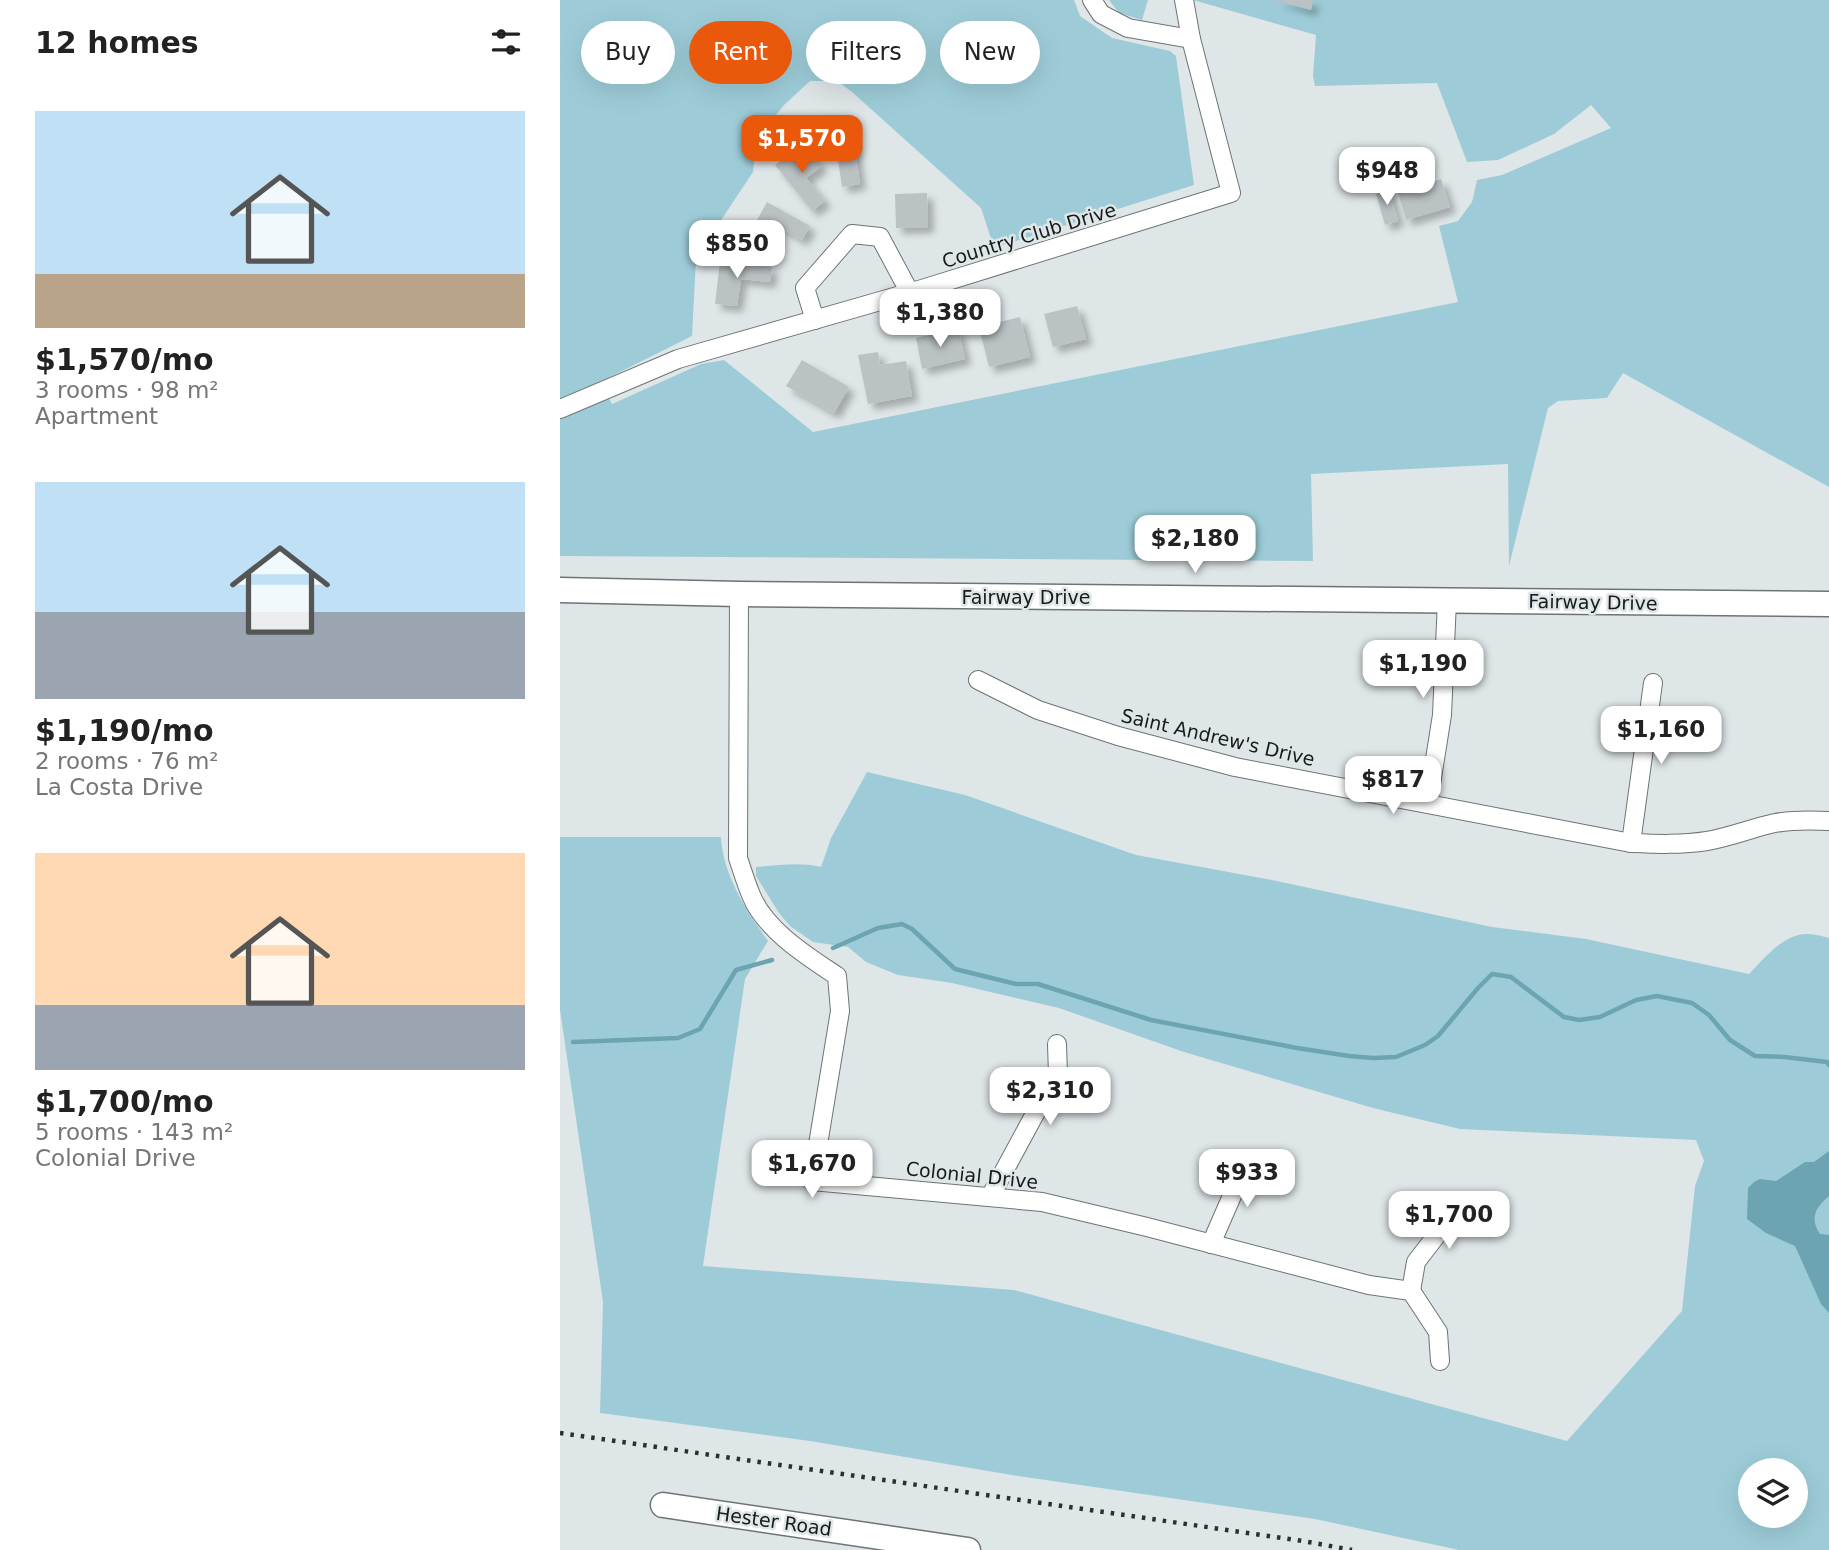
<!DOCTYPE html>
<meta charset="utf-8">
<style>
:root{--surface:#fff;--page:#f2f2f2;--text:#222;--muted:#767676;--accent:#ea580c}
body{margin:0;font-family:"DejaVu Sans",sans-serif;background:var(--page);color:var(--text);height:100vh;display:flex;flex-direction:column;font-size:26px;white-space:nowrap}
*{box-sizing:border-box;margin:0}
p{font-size:23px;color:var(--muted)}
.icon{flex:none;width:38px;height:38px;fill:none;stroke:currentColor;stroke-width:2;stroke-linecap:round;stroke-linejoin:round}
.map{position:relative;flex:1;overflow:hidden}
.side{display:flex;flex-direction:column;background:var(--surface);width:560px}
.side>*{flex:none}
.hud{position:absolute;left:21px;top:21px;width:665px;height:63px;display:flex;gap:14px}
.fabs{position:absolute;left:1178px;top:1458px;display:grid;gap:14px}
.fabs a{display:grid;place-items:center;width:70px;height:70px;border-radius:50%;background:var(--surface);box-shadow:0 7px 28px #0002;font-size:35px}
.price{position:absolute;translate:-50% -60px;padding:0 16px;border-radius:14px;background:#fff;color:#222;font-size:23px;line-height:46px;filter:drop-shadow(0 2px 4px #0008)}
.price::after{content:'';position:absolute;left:50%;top:42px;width:21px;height:16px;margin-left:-10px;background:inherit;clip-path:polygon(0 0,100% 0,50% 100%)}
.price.current{background:var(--accent);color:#fff}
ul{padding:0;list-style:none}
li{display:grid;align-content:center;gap:14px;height:371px;padding:0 35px}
li span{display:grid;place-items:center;height:217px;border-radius:0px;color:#555}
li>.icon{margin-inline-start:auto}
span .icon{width:126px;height:126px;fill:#fffc;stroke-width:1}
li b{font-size:30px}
h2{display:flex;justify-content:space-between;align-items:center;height:84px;padding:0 35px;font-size:30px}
.pill{padding:0 24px;border-radius:32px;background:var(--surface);box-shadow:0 7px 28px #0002;font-size:24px;line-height:63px}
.pill.current{background:var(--accent);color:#fff}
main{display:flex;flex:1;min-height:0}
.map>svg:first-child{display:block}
.green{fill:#9dccd8;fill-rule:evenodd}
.water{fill:#6da4b2}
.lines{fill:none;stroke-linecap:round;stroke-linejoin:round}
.stream{stroke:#6da4b2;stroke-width:4.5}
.building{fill:#bbc2c4;filter:url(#shadow)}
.street-casing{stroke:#6d7475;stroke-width:20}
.secondary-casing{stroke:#6d7475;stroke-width:27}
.street{stroke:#fff;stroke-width:18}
.secondary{stroke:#fff;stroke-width:24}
.rail{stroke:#2b2f2f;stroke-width:4.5;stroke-dasharray:3.5 7;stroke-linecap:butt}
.labels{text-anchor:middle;stroke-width:5;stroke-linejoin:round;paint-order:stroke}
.street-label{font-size:19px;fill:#171a1a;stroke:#dfe6e8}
</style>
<main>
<section class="side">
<h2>12 homes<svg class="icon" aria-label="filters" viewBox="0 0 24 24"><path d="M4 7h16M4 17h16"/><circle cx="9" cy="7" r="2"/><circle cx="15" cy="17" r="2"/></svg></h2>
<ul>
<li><span style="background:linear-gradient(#bfe0f5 75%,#b9a48a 0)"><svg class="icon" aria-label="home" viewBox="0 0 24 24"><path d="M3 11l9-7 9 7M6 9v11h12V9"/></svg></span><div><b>$1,570/mo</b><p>3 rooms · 98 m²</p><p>Apartment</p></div></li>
<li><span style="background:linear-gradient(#bfe0f5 60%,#9aa5b1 0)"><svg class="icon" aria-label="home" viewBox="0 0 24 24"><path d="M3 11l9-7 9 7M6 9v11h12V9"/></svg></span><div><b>$1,190/mo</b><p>2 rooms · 76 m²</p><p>La Costa Drive</p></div></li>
<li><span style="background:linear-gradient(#ffd9b3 70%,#9aa5b1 0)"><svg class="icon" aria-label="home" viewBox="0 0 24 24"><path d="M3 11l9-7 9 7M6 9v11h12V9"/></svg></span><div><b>$1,700/mo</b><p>5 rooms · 143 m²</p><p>Colonial Drive</p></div></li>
</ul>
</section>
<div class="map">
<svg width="1269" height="1550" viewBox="0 0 1269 1550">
<defs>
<filter id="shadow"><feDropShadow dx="6" dy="6" stdDeviation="3.5" flood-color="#0004"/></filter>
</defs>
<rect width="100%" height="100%" fill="#dfe6e8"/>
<g class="green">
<path d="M0 0H514L520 16 552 38 610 51 616 56 634 185 434 248 421 208 292 92 277 81H250L224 105 210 122 195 153 193 172 136 258 132 336 46 379 42 385 52 404 141 364 164 360 253 432 898 302 879 226 898 221 912 202 917 180 942 175 1051 128 1031 105 994 134 938 160 907 162 877 83 755 86 753 76 756 35 633 0H1269V487L1063 373 1047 398 998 401 988 408 949 566 948 464 751 474 753 561 0 556Z"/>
<path d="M549 0H588L582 20 559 13Z"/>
<path d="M307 772 405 795 576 855 712 880 932 927 1026 939 1189 974C1205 958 1223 934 1247 934 1254 934 1262 936 1269 938V1550H899L755 1519 458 1476 250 1441 40 1413 43 1302 0 1010V837H161C163 876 187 911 208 941L185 979 143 1266 454 1290 1007 1441 1122 1311 1135 1186 1144 1161 1136 1140 900 1129 813 1108 624 1052 499 1008 392 983 338 975 306 962 288 947 253 942 230 926 219 913 196 876V867C218 865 240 862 261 867L271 838ZM1190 1470H1236V1516H1190Z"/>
</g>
<path class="water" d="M1269 1151V1196C1256 1207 1249 1218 1260 1234L1269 1235V1313L1261 1304 1235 1246 1206 1233 1187 1219 1188 1188 1194 1182 1200 1179 1216 1181 1245 1162H1254Z"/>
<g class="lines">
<g class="stream">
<path d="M273 948 318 928 342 924 352 929 395 969 456 984H478L591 1020 737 1048 789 1056 813 1058 836 1057 865 1045 878 1036 918 988 932 974 951 977 1004 1017 1019 1020 1040 1017 1076 1000 1097 996 1132 1003 1149 1015 1170 1040 1195 1056 1224 1057 1267 1062 1269 1065"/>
<path d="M13 1042 118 1038 140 1029 176 970 212 960"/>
</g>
</g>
<g class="building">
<path d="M714 0H753L751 10Z"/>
<path d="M243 143 262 166 246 178 265 201 252 211 215 165Z"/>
<path d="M294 143 300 184 282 187 276 146Z"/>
<path d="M881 179 890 207 846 220 838 193Z"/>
<path d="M829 190 838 221 825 225 816 194Z"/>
<path d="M367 193 368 227 336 228 335 194Z"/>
<path d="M207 202 250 226 242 240 215 225 208 238 192 229Z"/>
<path d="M160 261 212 267 210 282 181 279 177 306 155 304Z"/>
<path d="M517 306 526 339 493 347 484 314Z"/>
<path d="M460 317 470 357 429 367 419 327Z"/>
<path d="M398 328 405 359 362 369 356 338Z"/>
<path d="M318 352 320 365 346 361 352 396 308 404 298 355Z"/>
<path d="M242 360 289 387 274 413 226 386Z"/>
</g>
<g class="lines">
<defs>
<g id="street">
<path d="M532 0 541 14 568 28 631 39"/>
<path d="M255 320 245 288 292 234 320 237 350 293"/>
<path d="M0 409 118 359 362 289 671 193 631 39 624 0"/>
<path d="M179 594 178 858C182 870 186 883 191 895 205 930 247 956 277 976L280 1011 252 1181 482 1202 587 1227 809 1285 851 1291 878 1332 880 1361"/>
<path d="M418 680 478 710 558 736 675 767 1071 843C1097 844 1121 845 1147 841 1170 837 1192 828 1215 823 1232 820 1251 820 1269 821"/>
<path d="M868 803 882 715 887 600"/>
<path d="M1071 843 1093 683"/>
<path d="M430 1197 477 1110 498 1075 497 1044"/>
<path d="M651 1244 688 1159"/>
<path d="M851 1291 856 1262 889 1219 918 1204"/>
</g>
<g id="secondary">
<path d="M0 590 179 594 1269 604"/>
<path d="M103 1505 408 1550"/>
</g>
</defs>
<use href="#street" class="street-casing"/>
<use href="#secondary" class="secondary-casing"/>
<use href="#street" class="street"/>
<use href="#secondary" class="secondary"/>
<path class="rail" d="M0 1433 743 1541 792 1550"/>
</g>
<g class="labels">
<g class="street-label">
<text transform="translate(469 235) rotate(-17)" y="7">Country Club Drive</text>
<text x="466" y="604">Fairway Drive</text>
<text transform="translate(1033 602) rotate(1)" y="7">Fairway Drive</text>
<text transform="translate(658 737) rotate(13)" y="7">Saint Andrew's Drive</text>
<text transform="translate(412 1175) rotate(6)" y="7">Colonial Drive</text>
<text transform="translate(214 1521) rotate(8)" y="7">Hester Road</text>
</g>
</g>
</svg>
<div class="fabs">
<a><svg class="icon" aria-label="layers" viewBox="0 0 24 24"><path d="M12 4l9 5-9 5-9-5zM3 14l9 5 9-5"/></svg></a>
</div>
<b class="price current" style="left:242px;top:175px">$1,570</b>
<b class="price" style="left:827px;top:207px">$948</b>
<b class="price" style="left:177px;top:280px">$850</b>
<b class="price" style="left:380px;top:349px">$1,380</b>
<b class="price" style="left:635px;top:575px">$2,180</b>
<b class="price" style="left:863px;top:700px">$1,190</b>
<b class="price" style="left:1101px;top:766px">$1,160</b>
<b class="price" style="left:833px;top:816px">$817</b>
<b class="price" style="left:490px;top:1127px">$2,310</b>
<b class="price" style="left:252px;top:1200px">$1,670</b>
<b class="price" style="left:687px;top:1209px">$933</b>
<b class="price" style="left:889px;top:1251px">$1,700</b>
<div class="hud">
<a class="pill">Buy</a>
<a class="pill current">Rent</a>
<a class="pill">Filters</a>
<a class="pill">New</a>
</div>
</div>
</main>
